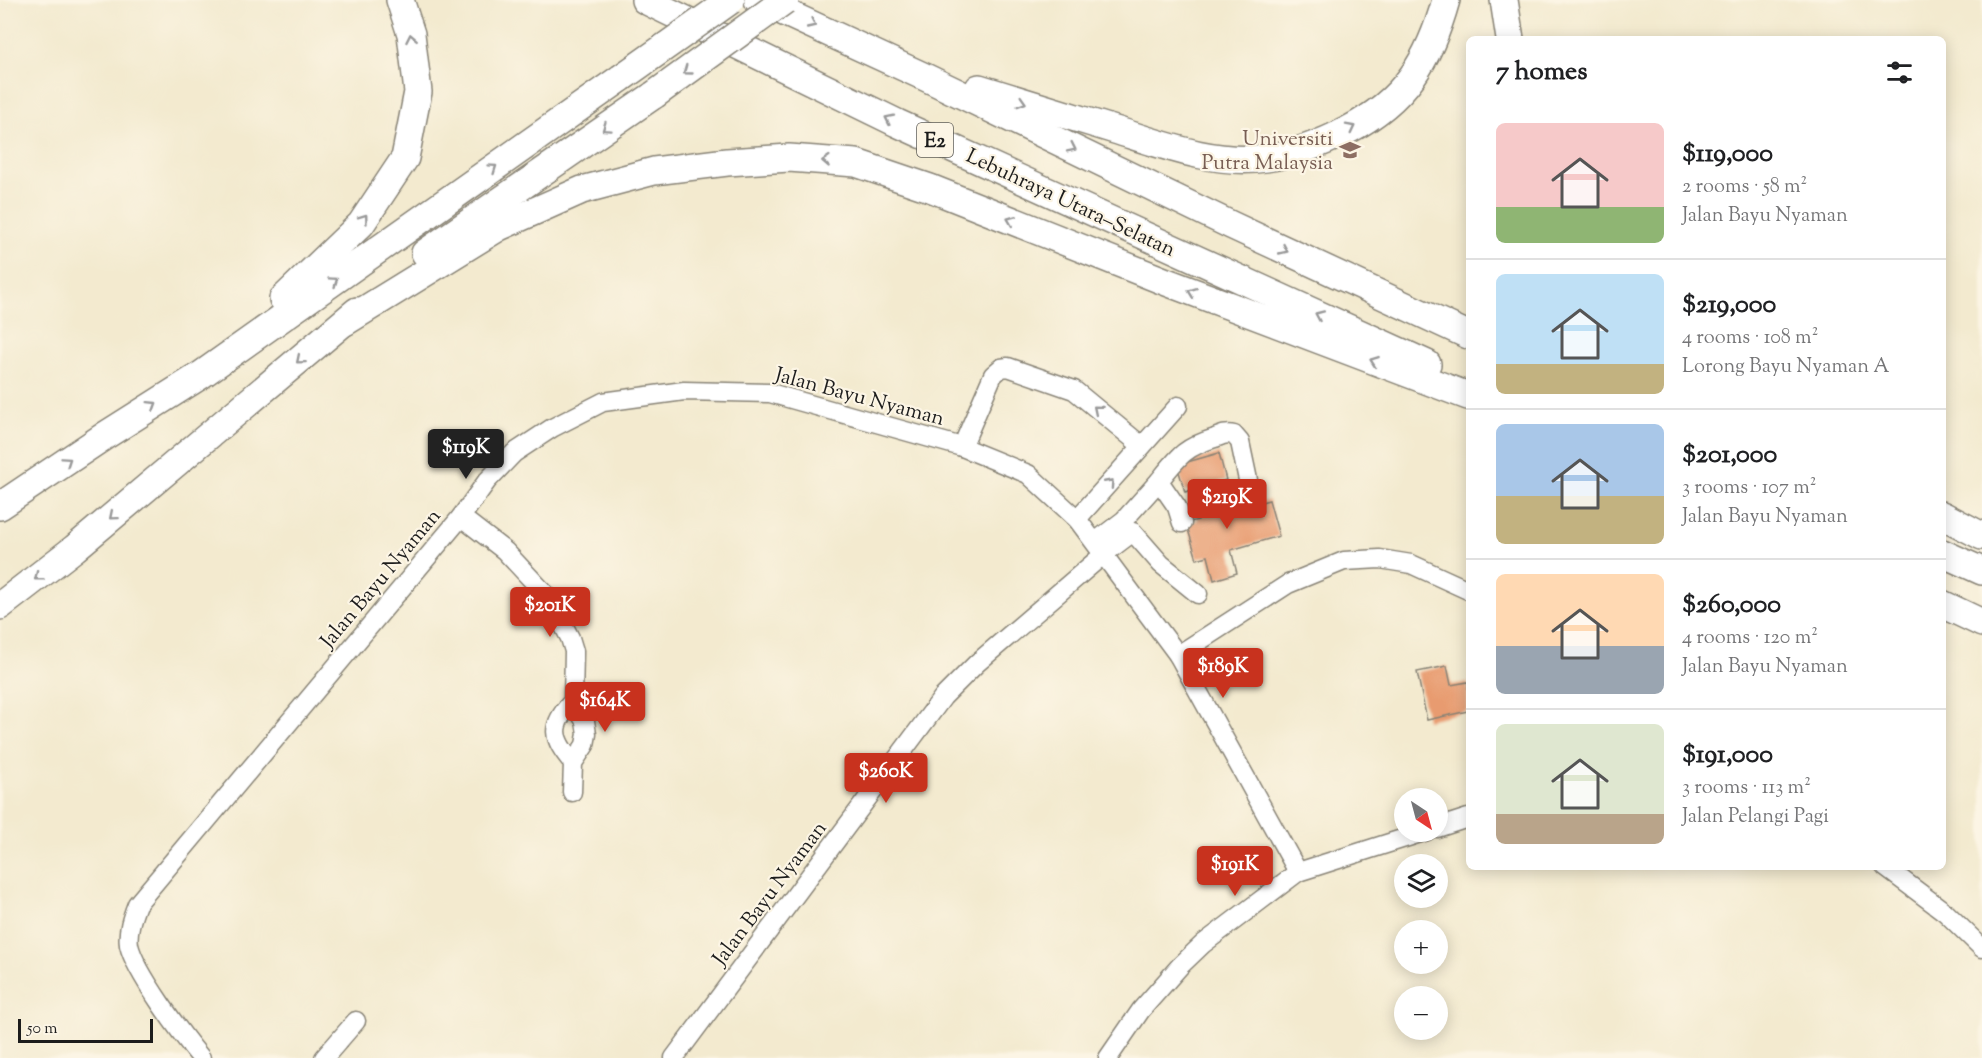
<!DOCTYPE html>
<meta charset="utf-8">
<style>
:root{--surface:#fff;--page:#f2f2f2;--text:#202124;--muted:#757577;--line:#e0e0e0;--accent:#c8321e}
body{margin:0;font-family:"Sorts Mill Goudy",serif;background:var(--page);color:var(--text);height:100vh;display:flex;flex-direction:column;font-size:22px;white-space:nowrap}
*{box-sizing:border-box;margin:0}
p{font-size:20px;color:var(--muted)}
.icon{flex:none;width:33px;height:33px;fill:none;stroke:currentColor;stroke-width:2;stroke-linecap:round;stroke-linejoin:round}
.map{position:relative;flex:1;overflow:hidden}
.panel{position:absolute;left:1466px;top:36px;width:480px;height:834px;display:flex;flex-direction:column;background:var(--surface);border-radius:9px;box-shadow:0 3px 15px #0003}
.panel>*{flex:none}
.needle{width:39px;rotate:144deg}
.controls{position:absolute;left:1394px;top:788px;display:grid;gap:12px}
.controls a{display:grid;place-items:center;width:54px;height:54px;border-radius:50%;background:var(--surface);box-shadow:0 3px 15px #0003;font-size:30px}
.scale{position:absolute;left:18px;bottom:15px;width:135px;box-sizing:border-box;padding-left:6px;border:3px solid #1c1c1c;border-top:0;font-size:16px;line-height:21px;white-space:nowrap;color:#1c1c1c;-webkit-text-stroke:4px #fcf5e5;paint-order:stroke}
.price{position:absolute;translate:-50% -51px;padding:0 14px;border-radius:6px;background:var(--accent);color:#fff;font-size:20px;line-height:39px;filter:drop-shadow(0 2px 3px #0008)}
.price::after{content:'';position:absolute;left:50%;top:36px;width:18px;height:14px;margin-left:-9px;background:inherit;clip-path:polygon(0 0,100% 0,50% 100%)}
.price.on{background:#222;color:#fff}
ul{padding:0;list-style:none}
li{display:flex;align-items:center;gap:18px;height:150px;padding:0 30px}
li+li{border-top:2px solid var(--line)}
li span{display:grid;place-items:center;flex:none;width:168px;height:120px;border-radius:9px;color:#555}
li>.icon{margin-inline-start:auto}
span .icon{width:72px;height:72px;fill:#fffc;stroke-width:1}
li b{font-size:26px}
h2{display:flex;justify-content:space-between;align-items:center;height:72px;padding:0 30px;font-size:26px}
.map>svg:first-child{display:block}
.building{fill:#e89b6f}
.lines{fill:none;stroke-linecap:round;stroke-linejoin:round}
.minor-casing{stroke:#888376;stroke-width:21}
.highway-casing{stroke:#888376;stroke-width:30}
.minor{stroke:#fff;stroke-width:18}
.highway{stroke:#fff;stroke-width:27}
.highway-bridge-casing{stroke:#888376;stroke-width:30;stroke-linecap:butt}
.highway-bridge{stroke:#fff;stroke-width:27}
.oneway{stroke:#999}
.labels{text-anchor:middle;stroke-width:4.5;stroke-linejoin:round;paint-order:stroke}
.shield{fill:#fcf5e5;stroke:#5f5d58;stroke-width:1.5}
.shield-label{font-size:20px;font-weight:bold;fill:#1c1c1c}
.education-label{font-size:21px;fill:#785e54;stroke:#fcf5e5;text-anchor:end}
.street-label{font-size:21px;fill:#1c1c1c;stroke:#fcf5e5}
</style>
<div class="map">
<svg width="1982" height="1058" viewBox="0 0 1982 1058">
<rect width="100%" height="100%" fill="#fcf5e5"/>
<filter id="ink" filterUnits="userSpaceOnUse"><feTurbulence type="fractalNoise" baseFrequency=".0167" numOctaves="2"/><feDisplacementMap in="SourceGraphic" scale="12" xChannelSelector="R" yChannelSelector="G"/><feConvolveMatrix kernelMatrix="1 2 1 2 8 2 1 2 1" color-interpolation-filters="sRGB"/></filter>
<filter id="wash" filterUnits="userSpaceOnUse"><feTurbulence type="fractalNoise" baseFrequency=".008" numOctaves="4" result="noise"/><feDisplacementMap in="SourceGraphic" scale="24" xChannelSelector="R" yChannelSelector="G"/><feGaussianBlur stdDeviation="1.35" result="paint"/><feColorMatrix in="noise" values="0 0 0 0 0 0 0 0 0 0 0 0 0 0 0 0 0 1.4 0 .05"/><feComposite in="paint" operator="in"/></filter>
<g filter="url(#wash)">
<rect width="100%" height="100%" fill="#f3eacf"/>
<g id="blocks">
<g class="building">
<path d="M1219 453 1226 480 1185 492 1177 465Z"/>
<path d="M1214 487 1221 513 1269 500 1279 536 1231 550 1237 573 1214 580 1208 556 1197 559 1186 523 1198 520 1191 493Z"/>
<path d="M1447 666 1451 685 1468 682V711L1427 720 1417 672Z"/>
</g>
</g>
</g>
<g filter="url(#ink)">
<use href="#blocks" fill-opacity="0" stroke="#888376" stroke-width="1.5"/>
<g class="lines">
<defs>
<g id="minor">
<path d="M962 447 993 375 1001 368 1008 367 1074 390 1142 446"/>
<path d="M1159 481C1179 456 1185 447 1215 438 1222 435 1227 433 1234 435L1240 442 1248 480"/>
<path d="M461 517 505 551 549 598 570 638 574 651 573 701C549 726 552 738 573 763"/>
<path d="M1077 519 1178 406"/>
<path d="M1095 542 1124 520 1159 481 1177 507 1182 523"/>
<path d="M1178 655 1288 584 1344 561 1380 559 1411 564 1468 590"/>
<path d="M572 792 573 763 585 745 587 734 585 721 573 701"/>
<path d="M1437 828 1468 818"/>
<path d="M1885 867 1945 912 1982 948"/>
<path d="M201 1058C182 1035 135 972 129 945 127 931 132 917 137 904L461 517 487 481 514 453 552 428 603 402 684 391 770 393 962 447 1028 474 1077 519 1178 655 1298 872"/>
<path d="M324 1058 356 1021"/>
<path d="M674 1058 943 697 977 663 1104 554 1133 532 1161 564 1198 594"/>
<path d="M1108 1058 1141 1010 1180 966 1203 944 1298 872 1427 831"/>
</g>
<g id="highway">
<path d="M645 0 897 123 1427 364"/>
<path d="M758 0 925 77 1231 225 1468 335"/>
<path d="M1504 0 1510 39"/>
<path d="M979 88C1024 102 1069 116 1115 130 1163 145 1214 165 1266 158 1294 154 1323 143 1348 130 1405 100 1429 61 1446 0"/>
<path d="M425 253 654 95"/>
<path d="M283 299 361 224 405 158 418 92 411 34 400 0"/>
<path d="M345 322 499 227 582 190 654 171 727 162 789 158 856 163 930 188 1164 281 1468 396"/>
<path d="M0 506 106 435 201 375 621 78"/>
<path d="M1942 515 1982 536"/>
<path d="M1942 553 1982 571"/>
<path d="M1942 604 1982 623"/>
<path d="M0 606 75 548 357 311"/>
</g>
</defs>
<use href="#minor" class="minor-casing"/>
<use href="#highway" class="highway-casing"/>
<use href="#minor" class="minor"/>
<use href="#highway" class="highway"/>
<defs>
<g id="highway-bridge">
<path d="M621 78 731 0"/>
<path d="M654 95 785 0"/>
</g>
</defs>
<use href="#highway-bridge" class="highway-bridge-casing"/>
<use href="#highway-bridge" class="highway-bridge"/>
</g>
<defs><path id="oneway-chevron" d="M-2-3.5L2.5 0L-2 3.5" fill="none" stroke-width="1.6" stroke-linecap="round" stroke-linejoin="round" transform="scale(1.5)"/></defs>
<g class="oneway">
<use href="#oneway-chevron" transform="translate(812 24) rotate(25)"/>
<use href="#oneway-chevron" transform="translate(411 38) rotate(-101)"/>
<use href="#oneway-chevron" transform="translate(687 71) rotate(144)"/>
<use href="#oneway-chevron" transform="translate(1022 102) rotate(17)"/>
<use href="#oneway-chevron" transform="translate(889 119) rotate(-154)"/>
<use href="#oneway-chevron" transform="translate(606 128) rotate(145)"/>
<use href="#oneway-chevron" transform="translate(1351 128) rotate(-27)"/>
<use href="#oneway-chevron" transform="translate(1072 148) rotate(26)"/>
<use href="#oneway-chevron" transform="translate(826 161) rotate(-176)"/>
<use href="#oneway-chevron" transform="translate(493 168) rotate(-35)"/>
<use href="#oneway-chevron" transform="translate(364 218) rotate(-54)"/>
<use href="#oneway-chevron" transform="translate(1011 220) rotate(-158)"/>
<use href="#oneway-chevron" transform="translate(1284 250) rotate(25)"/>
<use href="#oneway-chevron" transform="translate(334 281) rotate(-35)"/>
<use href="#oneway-chevron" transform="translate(1192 292) rotate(-159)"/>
<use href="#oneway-chevron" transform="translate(1319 315) rotate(-156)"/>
<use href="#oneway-chevron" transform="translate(300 360) rotate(140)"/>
<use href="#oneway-chevron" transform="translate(1374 361) rotate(-160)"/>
<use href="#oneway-chevron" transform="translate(153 405) rotate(-32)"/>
<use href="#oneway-chevron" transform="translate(1097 409) rotate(-140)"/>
<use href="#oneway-chevron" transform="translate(67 461) rotate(-34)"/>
<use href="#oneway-chevron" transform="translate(1110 483) rotate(-48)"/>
<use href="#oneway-chevron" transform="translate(113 516) rotate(140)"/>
<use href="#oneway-chevron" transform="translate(38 577) rotate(142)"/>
</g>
</g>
<defs>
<symbol id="university-bare" viewBox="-9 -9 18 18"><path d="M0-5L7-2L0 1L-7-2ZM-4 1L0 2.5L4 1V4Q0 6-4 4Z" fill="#8d6e63" stroke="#fcf5e5" stroke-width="2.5" paint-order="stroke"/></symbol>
</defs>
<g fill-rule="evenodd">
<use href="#university-bare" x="1335" y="135" width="30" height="30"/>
</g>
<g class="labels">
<rect class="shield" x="917" y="123" width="36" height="34" rx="4.5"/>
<g class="shield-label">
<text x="935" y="147">E2</text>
</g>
<g class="education-label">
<text x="1333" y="145">Universiti<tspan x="1333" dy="24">Putra Malaysia</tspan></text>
</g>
<g class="street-label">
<text transform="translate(1071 202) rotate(25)" y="7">Lebuhraya Utara–Selatan</text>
<text transform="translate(860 396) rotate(15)" y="7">Jalan Bayu Nyaman</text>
<text transform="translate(380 578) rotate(-50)" y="7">Jalan Bayu Nyaman</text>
<text transform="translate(769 893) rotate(-53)" y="7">Jalan Bayu Nyaman</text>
</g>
</g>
</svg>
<div class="controls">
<a><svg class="needle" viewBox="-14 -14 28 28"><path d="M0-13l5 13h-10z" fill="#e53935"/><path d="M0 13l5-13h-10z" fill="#757577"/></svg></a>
<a><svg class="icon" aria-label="layers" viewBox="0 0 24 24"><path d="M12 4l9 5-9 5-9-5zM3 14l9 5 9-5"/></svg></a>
<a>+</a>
<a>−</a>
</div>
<div class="scale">50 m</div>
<b class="price on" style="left:466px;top:480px">$119K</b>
<b class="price" style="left:1227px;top:530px">$219K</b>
<b class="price" style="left:550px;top:638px">$201K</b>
<b class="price" style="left:1223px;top:699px">$189K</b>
<b class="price" style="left:605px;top:733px">$164K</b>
<b class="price" style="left:886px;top:804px">$260K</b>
<b class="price" style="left:1235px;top:897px">$191K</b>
<section class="panel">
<h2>7 homes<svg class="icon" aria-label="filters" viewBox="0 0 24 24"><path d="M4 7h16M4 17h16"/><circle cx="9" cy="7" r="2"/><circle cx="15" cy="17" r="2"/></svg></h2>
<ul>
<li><span style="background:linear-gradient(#f6c9c9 70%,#8fb573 0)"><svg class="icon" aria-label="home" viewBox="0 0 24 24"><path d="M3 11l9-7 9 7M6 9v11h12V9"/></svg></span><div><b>$119,000</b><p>2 rooms · 58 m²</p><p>Jalan Bayu Nyaman</p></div></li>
<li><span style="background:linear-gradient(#bfe0f5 75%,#c2b280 0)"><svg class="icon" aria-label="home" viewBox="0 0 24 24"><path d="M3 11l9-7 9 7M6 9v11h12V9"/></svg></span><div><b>$219,000</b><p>4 rooms · 108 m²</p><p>Lorong Bayu Nyaman A</p></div></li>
<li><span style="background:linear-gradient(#a9c7e8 60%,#c2b280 0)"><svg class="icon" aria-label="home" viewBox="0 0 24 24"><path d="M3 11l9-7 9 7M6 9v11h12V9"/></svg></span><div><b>$201,000</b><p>3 rooms · 107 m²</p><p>Jalan Bayu Nyaman</p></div></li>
<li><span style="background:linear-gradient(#ffd9b3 60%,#9aa5b1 0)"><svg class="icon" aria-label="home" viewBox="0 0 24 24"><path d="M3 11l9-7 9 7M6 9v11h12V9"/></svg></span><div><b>$260,000</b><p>4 rooms · 120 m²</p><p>Jalan Bayu Nyaman</p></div></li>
<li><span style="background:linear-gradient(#dfe7d0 75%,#b9a48a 0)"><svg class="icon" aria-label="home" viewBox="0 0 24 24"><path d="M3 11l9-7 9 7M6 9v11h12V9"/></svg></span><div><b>$191,000</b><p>3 rooms · 113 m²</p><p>Jalan Pelangi Pagi</p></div></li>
</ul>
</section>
</div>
